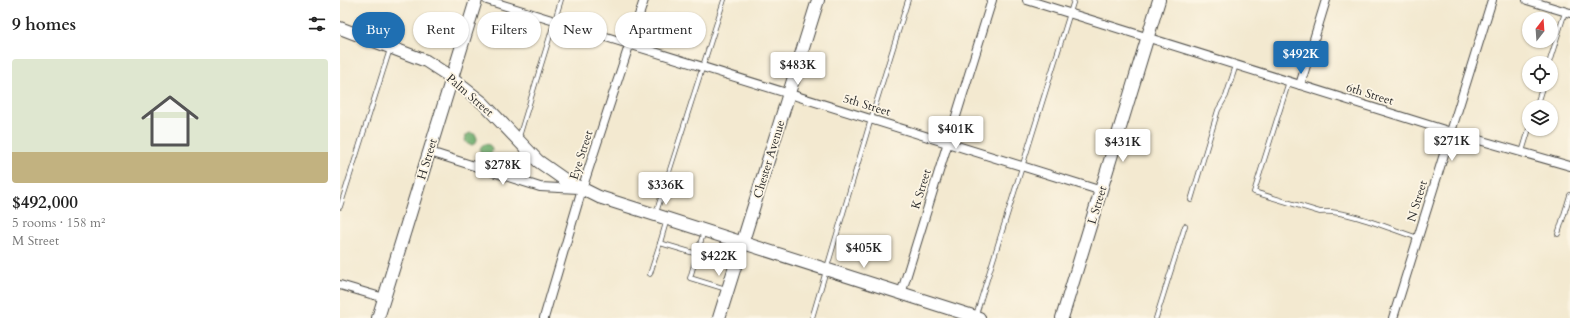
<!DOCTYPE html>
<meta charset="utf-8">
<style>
:root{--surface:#fff;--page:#f6f6f6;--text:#222;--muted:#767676;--accent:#1f6fb2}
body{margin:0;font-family:Cardo,serif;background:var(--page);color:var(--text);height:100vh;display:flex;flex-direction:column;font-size:15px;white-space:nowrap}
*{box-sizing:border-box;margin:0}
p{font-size:13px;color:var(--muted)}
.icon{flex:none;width:22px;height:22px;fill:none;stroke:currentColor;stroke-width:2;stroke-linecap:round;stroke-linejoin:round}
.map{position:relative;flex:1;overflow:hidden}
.side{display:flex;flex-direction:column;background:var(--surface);width:340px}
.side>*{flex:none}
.top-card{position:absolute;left:12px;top:12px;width:380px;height:36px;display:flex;gap:8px}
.needle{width:26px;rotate:17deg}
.controls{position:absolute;left:1182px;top:12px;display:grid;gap:8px}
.controls a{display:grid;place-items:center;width:36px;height:36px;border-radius:50%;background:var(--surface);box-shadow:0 1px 3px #0004;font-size:20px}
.price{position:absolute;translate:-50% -34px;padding:0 9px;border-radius:4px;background:#fff;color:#222;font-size:13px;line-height:26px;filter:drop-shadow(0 1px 2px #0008)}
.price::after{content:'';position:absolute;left:50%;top:24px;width:12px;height:9px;margin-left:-6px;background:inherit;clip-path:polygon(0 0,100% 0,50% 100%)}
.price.on{background:var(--accent);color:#fff}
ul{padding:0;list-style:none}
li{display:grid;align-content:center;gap:8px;height:212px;padding:0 12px}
li span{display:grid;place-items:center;height:124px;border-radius:4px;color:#555}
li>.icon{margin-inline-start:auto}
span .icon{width:72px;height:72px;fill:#fffc;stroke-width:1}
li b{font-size:17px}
h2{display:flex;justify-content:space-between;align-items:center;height:48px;padding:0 12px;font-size:17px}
.tag{padding:0 14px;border-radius:18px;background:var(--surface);box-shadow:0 1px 3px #0004;font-size:14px;line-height:36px}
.tag.on{background:var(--accent);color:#fff}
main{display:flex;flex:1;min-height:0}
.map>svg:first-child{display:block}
.forest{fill:#73b072;stroke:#4f6e4e}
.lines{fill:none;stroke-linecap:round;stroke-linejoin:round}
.lane-casing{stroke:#494844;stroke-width:5.5}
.street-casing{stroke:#494844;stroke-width:10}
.secondary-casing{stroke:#494844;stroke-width:14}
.lane{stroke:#fff;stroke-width:4}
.street{stroke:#fff;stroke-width:8}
.secondary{stroke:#fff;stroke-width:12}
.labels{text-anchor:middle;stroke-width:3.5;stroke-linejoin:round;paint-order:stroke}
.street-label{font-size:12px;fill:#2b2b2b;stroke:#fcf5e5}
</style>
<main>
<section class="side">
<h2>9 homes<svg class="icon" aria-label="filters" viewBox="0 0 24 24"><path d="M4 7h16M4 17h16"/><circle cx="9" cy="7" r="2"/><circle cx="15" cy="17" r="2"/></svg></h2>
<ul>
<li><span style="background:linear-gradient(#dfe7d0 75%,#c2b280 0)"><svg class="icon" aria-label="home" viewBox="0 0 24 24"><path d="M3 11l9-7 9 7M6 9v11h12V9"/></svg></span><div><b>$492,000</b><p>5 rooms · 158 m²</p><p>M Street</p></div></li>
</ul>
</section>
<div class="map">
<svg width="1230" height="318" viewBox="0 0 1230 318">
<rect width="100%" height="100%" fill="#fcf5e5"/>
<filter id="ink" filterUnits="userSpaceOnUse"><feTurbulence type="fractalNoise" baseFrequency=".025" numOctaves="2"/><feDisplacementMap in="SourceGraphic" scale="8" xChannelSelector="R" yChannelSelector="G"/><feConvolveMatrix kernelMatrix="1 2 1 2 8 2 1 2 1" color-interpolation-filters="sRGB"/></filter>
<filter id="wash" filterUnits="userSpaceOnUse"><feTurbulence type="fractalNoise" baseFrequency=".012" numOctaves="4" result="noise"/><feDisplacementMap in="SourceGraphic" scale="16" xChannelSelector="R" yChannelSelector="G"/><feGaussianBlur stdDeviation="0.9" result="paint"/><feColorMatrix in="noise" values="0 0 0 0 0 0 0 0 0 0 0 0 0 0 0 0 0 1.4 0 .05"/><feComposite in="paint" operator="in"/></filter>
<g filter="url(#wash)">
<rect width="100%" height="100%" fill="#f3e9d0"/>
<g class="forest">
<circle cx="131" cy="139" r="6"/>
<circle cx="146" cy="150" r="6"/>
</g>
</g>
<g filter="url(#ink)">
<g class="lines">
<defs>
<g id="lane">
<path d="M1209 63 1225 12"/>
<path d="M949 81 914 192 980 212C1006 209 1052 230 1078 238"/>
<path d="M1196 107 1203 85"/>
<path d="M179 137 221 0"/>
<path d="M1182 152 1189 129"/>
<path d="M851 200 878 110 886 96 896 65"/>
<path d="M0 207 50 49"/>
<path d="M316 213 384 0"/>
<path d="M327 219 320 243 357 254 350 278 386 289"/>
<path d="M1218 234 1230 195"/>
<path d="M357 254 364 231"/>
<path d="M310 274 320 243"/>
<path d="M636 315 734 0"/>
<path d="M472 318 531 119 568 0"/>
<path d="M816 318 845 226"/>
</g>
<g id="street">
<path d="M147 0 762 191"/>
<path d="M687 0 1111 132 1230 166"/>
<path d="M1187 0 1230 13"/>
<path d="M960 85 986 0"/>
<path d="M90 152 200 187 239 189"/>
<path d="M0 285 44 298"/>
<path d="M561 294 652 0"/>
<path d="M204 318 242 189 304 0"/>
<path d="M1053 318 1152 0"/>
</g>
<g id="secondary">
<path d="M0 28 86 61 106 74 143 103 198 161 225 180 259 197 639 318"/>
<path d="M38 318 136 0"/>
<path d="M379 318 478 0"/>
<path d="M722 318 819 0"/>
</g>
</defs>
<use href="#lane" class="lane-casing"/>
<use href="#street" class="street-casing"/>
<use href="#secondary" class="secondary-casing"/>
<use href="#lane" class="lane"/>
<use href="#street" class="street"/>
<use href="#secondary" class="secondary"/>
</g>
</g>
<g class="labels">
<g class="street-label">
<text transform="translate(1030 94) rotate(17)" y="4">6th Street</text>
<text transform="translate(130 95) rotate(41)" y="4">Palm Street</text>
<text transform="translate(527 105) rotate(17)" y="4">5th Street</text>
<text transform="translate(241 155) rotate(-72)" y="4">Eye Street</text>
<text transform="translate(87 159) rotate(-73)" y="4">H Street</text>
<text transform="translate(429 159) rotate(-73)" y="4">Chester Avenue</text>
<text transform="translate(581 189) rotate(-73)" y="4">K Street</text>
<text transform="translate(1077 201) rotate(-73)" y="4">N Street</text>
<text transform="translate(757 205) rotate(-73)" y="4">L Street</text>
</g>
</g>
</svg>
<div class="controls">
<a><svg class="needle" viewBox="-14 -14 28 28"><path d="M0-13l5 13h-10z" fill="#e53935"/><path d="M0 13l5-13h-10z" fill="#767676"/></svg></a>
<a><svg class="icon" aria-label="locate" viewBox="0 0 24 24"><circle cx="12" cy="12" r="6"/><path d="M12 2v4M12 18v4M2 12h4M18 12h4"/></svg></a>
<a><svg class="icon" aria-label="layers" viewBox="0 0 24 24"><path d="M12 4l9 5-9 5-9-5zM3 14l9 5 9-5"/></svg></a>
</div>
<b class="price on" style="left:961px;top:75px">$492K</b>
<b class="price" style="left:458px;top:86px">$483K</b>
<b class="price" style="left:616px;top:150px">$401K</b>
<b class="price" style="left:1112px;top:162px">$271K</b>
<b class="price" style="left:783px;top:163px">$431K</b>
<b class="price" style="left:163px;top:186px">$278K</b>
<b class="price" style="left:326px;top:206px">$336K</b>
<b class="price" style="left:524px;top:269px">$405K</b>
<b class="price" style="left:379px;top:277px">$422K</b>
<div class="top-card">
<a class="tag on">Buy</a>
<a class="tag">Rent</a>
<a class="tag">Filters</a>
<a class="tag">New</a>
<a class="tag">Apartment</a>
</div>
</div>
</main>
